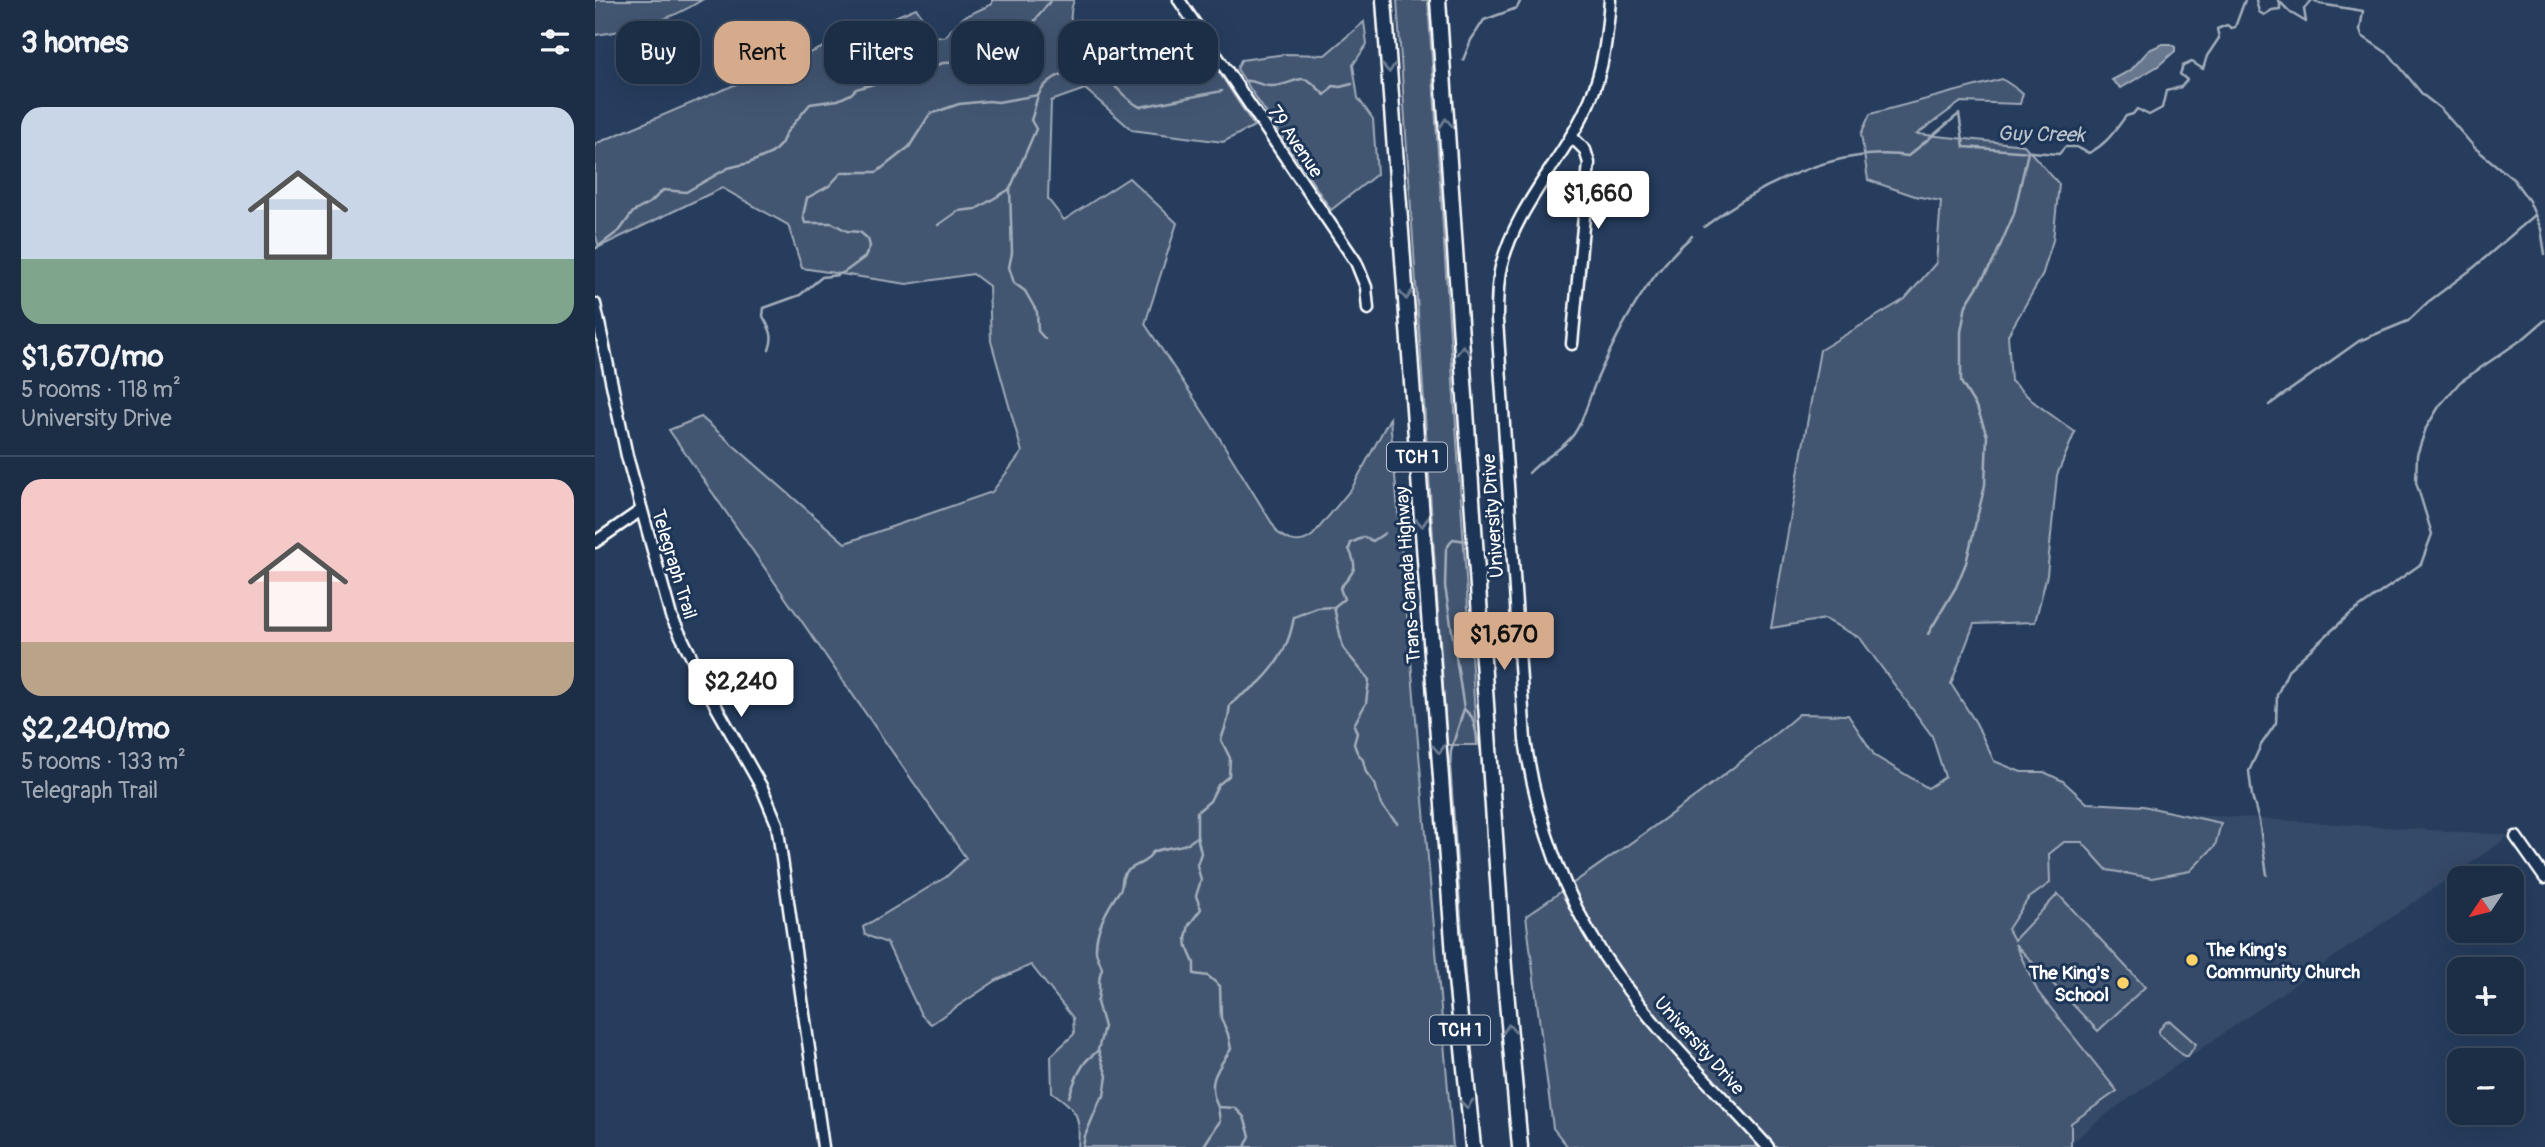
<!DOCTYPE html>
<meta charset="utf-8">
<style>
:root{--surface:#1c2e46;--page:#25364d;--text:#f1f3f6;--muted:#a0a8b3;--line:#3a4a5f;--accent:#d6ab8b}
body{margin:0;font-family:Pangolin,sans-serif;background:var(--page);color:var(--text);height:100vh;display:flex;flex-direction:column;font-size:26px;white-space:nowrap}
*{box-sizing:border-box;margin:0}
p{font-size:23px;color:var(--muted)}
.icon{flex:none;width:38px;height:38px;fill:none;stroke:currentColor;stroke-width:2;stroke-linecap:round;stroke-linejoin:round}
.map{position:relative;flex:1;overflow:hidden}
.drawer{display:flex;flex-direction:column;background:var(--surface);width:595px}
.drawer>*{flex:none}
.hud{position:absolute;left:21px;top:21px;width:665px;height:63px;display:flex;gap:14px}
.needle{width:46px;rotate:235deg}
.fabs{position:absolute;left:1852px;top:866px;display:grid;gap:14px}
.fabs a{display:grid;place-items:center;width:77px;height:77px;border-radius:14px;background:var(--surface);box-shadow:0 7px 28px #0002,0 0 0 2px var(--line);font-size:35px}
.price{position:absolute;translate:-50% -60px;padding:0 16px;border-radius:7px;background:#fff;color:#222;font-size:23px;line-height:46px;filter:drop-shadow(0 2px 4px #0008)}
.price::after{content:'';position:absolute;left:50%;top:42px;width:21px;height:16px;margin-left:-10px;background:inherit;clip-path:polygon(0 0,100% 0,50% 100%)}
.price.selected{background:var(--accent);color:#111}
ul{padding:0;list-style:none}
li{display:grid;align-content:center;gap:14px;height:371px;padding:0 21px}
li+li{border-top:2px solid var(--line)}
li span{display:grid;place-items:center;height:217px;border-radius:21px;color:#555}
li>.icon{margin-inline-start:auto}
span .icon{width:126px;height:126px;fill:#fffc;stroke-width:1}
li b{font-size:30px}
h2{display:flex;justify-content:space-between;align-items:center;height:84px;padding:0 21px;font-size:30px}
.chip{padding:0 24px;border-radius:21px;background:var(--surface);box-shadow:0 7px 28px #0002,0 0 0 2px var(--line);font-size:24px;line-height:63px}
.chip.selected{background:var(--accent);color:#111}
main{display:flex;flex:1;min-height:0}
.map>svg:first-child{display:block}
.built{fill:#344a68}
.green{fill:#425672;stroke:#a0aab8;stroke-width:2}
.water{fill:#67788e;stroke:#a4aebb;stroke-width:2}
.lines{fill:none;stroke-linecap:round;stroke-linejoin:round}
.stream{stroke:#a4aebb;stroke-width:2.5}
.minor-casing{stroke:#fff;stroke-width:15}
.highway-casing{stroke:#fff;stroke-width:19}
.minor{stroke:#1d3557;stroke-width:10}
.highway{stroke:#1d3557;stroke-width:14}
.oneway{stroke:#6c7c92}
.poi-dot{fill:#ffd166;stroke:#1d3557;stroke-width:2.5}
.labels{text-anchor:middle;stroke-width:6;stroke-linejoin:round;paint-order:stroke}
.shield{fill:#1d3557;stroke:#bbc2cd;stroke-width:2}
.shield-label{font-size:18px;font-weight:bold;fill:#fff}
.street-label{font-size:19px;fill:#fff;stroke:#1d3557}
.poi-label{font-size:19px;font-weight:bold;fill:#fff;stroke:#1d3557;text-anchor:start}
.water-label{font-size:21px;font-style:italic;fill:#bbc2cc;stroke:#1d3557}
</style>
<main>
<section class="drawer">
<h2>3 homes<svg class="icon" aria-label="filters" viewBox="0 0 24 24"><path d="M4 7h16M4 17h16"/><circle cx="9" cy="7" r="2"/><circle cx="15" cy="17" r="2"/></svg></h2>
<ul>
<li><span style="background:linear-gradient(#c9d6e8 70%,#7fa58c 0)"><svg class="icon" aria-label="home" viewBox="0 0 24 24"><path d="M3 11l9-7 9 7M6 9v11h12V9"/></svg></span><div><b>$1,670/mo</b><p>5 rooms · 118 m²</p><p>University Drive</p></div></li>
<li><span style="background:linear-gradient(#f6c9c9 75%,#b9a48a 0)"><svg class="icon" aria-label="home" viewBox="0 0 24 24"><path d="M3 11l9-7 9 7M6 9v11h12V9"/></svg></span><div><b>$2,240/mo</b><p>5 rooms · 133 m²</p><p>Telegraph Trail</p></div></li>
</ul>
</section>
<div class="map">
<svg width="1950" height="1147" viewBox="0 0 1950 1147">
<rect width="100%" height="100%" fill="#263d5e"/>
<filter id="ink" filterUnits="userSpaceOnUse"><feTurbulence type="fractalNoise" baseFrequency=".0143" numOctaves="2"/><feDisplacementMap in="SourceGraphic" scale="14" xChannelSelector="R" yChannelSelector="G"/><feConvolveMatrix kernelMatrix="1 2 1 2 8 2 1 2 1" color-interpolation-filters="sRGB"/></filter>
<g filter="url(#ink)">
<path class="built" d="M1319 796 1913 835 1906 842 1516 1111 1471 1147Z"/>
<g class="green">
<path d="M0 0H107C74 21 39 30 0 35Z"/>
<path d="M397 0H479C473 15 475 29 485 42L513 47C516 55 519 65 524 72 539 89 599 70 620 66L659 126 628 142 537 130 490 89 456 101 453 199 469 220 534 178 582 223 550 324 614 421 683 533C695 542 706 545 718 535L757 488 795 418 858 1147H483C486 1115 482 1110 457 1092L456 1056 479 1034 478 1018 436 965 402 980 336 1024 326 1015 292 943 270 935 268 927 351 877 371 858 74 430 106 417 250 543 397 492 427 452 396 341 394 286 378 274 312 284 207 268 193 225 127 188 4 247 0 233V144L321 8 340 36 349 37 369 17 397 4Z"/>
<path d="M802 0H833L882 745H852Z"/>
<path d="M769 22 772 44 758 65 763 98 778 119 782 174 736 210 642 69 646 60 691 54 730 55Z"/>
<path d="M1407 79 1428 93 1425 104 1366 102 1322 134 1429 145 1464 184 1458 240 1447 276 1413 335 1416 381 1440 403 1480 432 1462 475 1452 575 1440 622 1379 624 1356 684 1381 723 1399 761 1426 772H1449L1468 781 1492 803 1548 806 1626 823 1620 846 1595 871 1557 878 1512 870 1487 842H1469L1454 854 1455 883 1433 899 1413 929 1419 940 1463 894 1550 987 1503 1031 1420 944 1443 992 1522 1091 1476 1123V1147H973L958 1128 931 916C1024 851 1118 788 1204 714L1253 715 1280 756 1333 788 1350 777 1337 736 1265 638 1230 619 1176 628 1225 350 1310 299 1341 263 1346 201 1320 196 1273 180 1266 134 1275 114Z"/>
<path d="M1575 1021 1601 1044 1593 1056H1589L1564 1034V1030L1571 1022Z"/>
</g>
<path class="water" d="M1567 44H1575L1580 47V51L1563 66 1526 88 1517 80 1536 70 1554 50Z"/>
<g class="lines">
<g class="stream">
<path d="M1661 0 1664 12 1669 15 1677 10 1685 9V3"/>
<path d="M1683 0 1696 13 1711 22 1709 9 1717 0"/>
<path d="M1719 0 1725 4 1768 11 1765 30 1767 36 1795 55 1828 95 1846 109 1880 148 1919 180 1934 201 1946 229 1950 254"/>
<path d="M868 60 876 40 889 20 922 8 926 0"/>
<path d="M649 81C658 79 665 86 675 86 688 87 699 79 708 79 717 79 724 91 730 95L738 86 745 87 757 84"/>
<path d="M343 225 363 211 381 209 415 189"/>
<path d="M1109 227C1164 184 1243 146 1313 156L1364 114 1369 147 1464 154 1470 147H1481L1494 153C1513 143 1519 131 1531 116L1538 114 1542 109 1554 115 1567 108 1571 91 1586 87 1592 80 1585 74 1588 66 1597 62 1608 69 1612 56 1624 38 1622 29 1632 25 1636 28 1640 27 1650 0"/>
<path d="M0 249 25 230 38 212 56 202 68 190 91 192 133 168 154 163 177 153 186 144 191 133 215 104 243 100 256 94 261 89 282 83 290 77H306L348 63 374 62 390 57 423 32 434 28 456 0"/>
<path d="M450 339 443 331 442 312 430 291 419 283 414 267 417 253 415 189 441 129 436 120C440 111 440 100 445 92 455 75 477 69 496 68 517 77 526 98 545 107L627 91"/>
<path d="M174 350C180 334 174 329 168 316L169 308 205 295 227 277 243 275 251 271 270 257 275 246 273 239 265 232 252 231 237 223H210L208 216 212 198 234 186 247 172H282L314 147 335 114 341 112 364 104 394 101 403 102 443 95"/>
<path d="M1674 405 1764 341 1813 321 1833 302 1877 269 1940 215"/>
<path d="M934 473C947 458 967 451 979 434 990 418 994 397 1002 379 1025 327 1053 274 1097 236"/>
<path d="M871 541 858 539 851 549 850 586 869 709 856 750 855 767 874 1034"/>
<path d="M739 607 748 648 774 680 771 703 759 725 762 733 759 744 762 752 768 760 771 772 780 784 786 805 802 823"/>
<path d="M1333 634 1361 587 1371 563 1390 485 1392 436 1383 410 1366 382V332L1371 305 1398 262 1419 214 1433 152"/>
<path d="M869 709 877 717 886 750 897 893"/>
<path d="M1672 875 1664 821 1657 796 1654 771 1666 745 1681 723 1682 695 1694 669 1755 614 1826 564 1837 534 1821 482 1822 455 1831 428 1845 405 1865 382 1929 338 1950 320"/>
<path d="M474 1097C478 1085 484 1068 493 1059 496 1056 500 1054 502 1051"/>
<path d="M488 1147 490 1136 505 1100 509 1096 512 1076 503 1050 509 1027 502 1002C507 990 501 981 507 969 506 962 500 955 501 948 501 928 513 907 525 890 528 886 526 879 529 875 533 867 545 865 551 860 552 859 557 853 558 852 573 845 590 850 602 836"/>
<path d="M608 1147 625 1121 623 1107"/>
<path d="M650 1147 655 1136 649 1117 640 1108 623 1107C611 1082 622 1070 636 1049L633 1034 626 1018 625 986 613 976 599 974V963L592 947 591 938 594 925 606 909 601 896 606 880 602 865 606 853 602 836V812L615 801 623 785 634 776 635 758 626 740 633 719 635 705C644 695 657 690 666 681 684 663 695 643 699 617L723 608 739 607 749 599 745 588C759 571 764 570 754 549L756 543 769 537 778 541 790 533"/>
</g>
<defs>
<g id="minor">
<path d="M584 0 761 262 771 287 773 309"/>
<path d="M1015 0C1012 35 1009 68 995 100 971 157 921 205 906 267 902 284 902 302 902 320L930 740C941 815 966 889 1007 953 1053 1024 1117 1085 1173 1147"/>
<path d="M976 136 990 150 994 163 977 344"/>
<path d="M0 304 32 456 76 616 122 708 167 788 182 824 228 1147"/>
<path d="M0 542 45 511"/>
<path d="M1921 837 1950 878"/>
</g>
<g id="highway">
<path d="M789 0 860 969 878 1147"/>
<path d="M843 0 909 968 925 1147"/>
</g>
</defs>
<use href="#minor" class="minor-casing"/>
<use href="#highway" class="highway-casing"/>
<use href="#minor" class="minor"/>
<use href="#highway" class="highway"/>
</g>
<defs><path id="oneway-chevron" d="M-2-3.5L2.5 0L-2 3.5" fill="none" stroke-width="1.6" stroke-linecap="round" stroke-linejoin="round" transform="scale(1.75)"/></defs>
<g class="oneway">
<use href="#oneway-chevron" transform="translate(794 68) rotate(86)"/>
<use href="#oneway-chevron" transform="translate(851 123) rotate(-94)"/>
<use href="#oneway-chevron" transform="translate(811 295) rotate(86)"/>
<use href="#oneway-chevron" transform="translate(868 350) rotate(-94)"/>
<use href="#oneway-chevron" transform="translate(827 522) rotate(86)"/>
<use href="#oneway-chevron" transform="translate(844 749) rotate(86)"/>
<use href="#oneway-chevron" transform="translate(914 1029) rotate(-95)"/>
<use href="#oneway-chevron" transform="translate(872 1104) rotate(84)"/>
</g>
</g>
<g class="poi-dot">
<circle cx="1597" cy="960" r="7"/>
<circle cx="1528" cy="983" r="7"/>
</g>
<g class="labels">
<g class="shield">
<rect x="792" y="442.5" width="60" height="29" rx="5"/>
<rect x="835" y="1015.5" width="60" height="29" rx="5"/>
</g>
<g class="shield-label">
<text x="822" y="463">TCH 1</text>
<text x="865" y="1036">TCH 1</text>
</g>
<g class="street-label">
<text transform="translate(701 141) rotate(56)" y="7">79 Avenue</text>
<text transform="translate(897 516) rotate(-94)" y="7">University Drive</text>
<text transform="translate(80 564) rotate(73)" y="7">Telegraph Trail</text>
<text transform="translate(812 575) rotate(-94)" y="7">Trans-Canada Highway</text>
<text transform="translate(1105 1045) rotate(48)" y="7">University Drive</text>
</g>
<g class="poi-label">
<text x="1611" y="956">The King's<tspan x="1611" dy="22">Community Church</tspan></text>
<text x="1514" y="979" text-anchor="end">The King's<tspan x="1514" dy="22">School</tspan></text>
</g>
<g class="water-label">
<text transform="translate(1446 134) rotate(1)" y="7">Guy Creek</text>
</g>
</g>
</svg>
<div class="fabs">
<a><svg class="needle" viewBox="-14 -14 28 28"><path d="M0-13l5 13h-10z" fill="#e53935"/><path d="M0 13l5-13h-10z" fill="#a0a8b3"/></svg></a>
<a>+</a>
<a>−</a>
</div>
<b class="price" style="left:1003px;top:231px">$1,660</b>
<b class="price selected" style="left:909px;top:672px">$1,670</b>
<b class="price" style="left:146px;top:719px">$2,240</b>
<div class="hud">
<a class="chip">Buy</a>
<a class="chip selected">Rent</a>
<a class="chip">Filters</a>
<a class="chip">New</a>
<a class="chip">Apartment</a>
</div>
</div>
</main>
